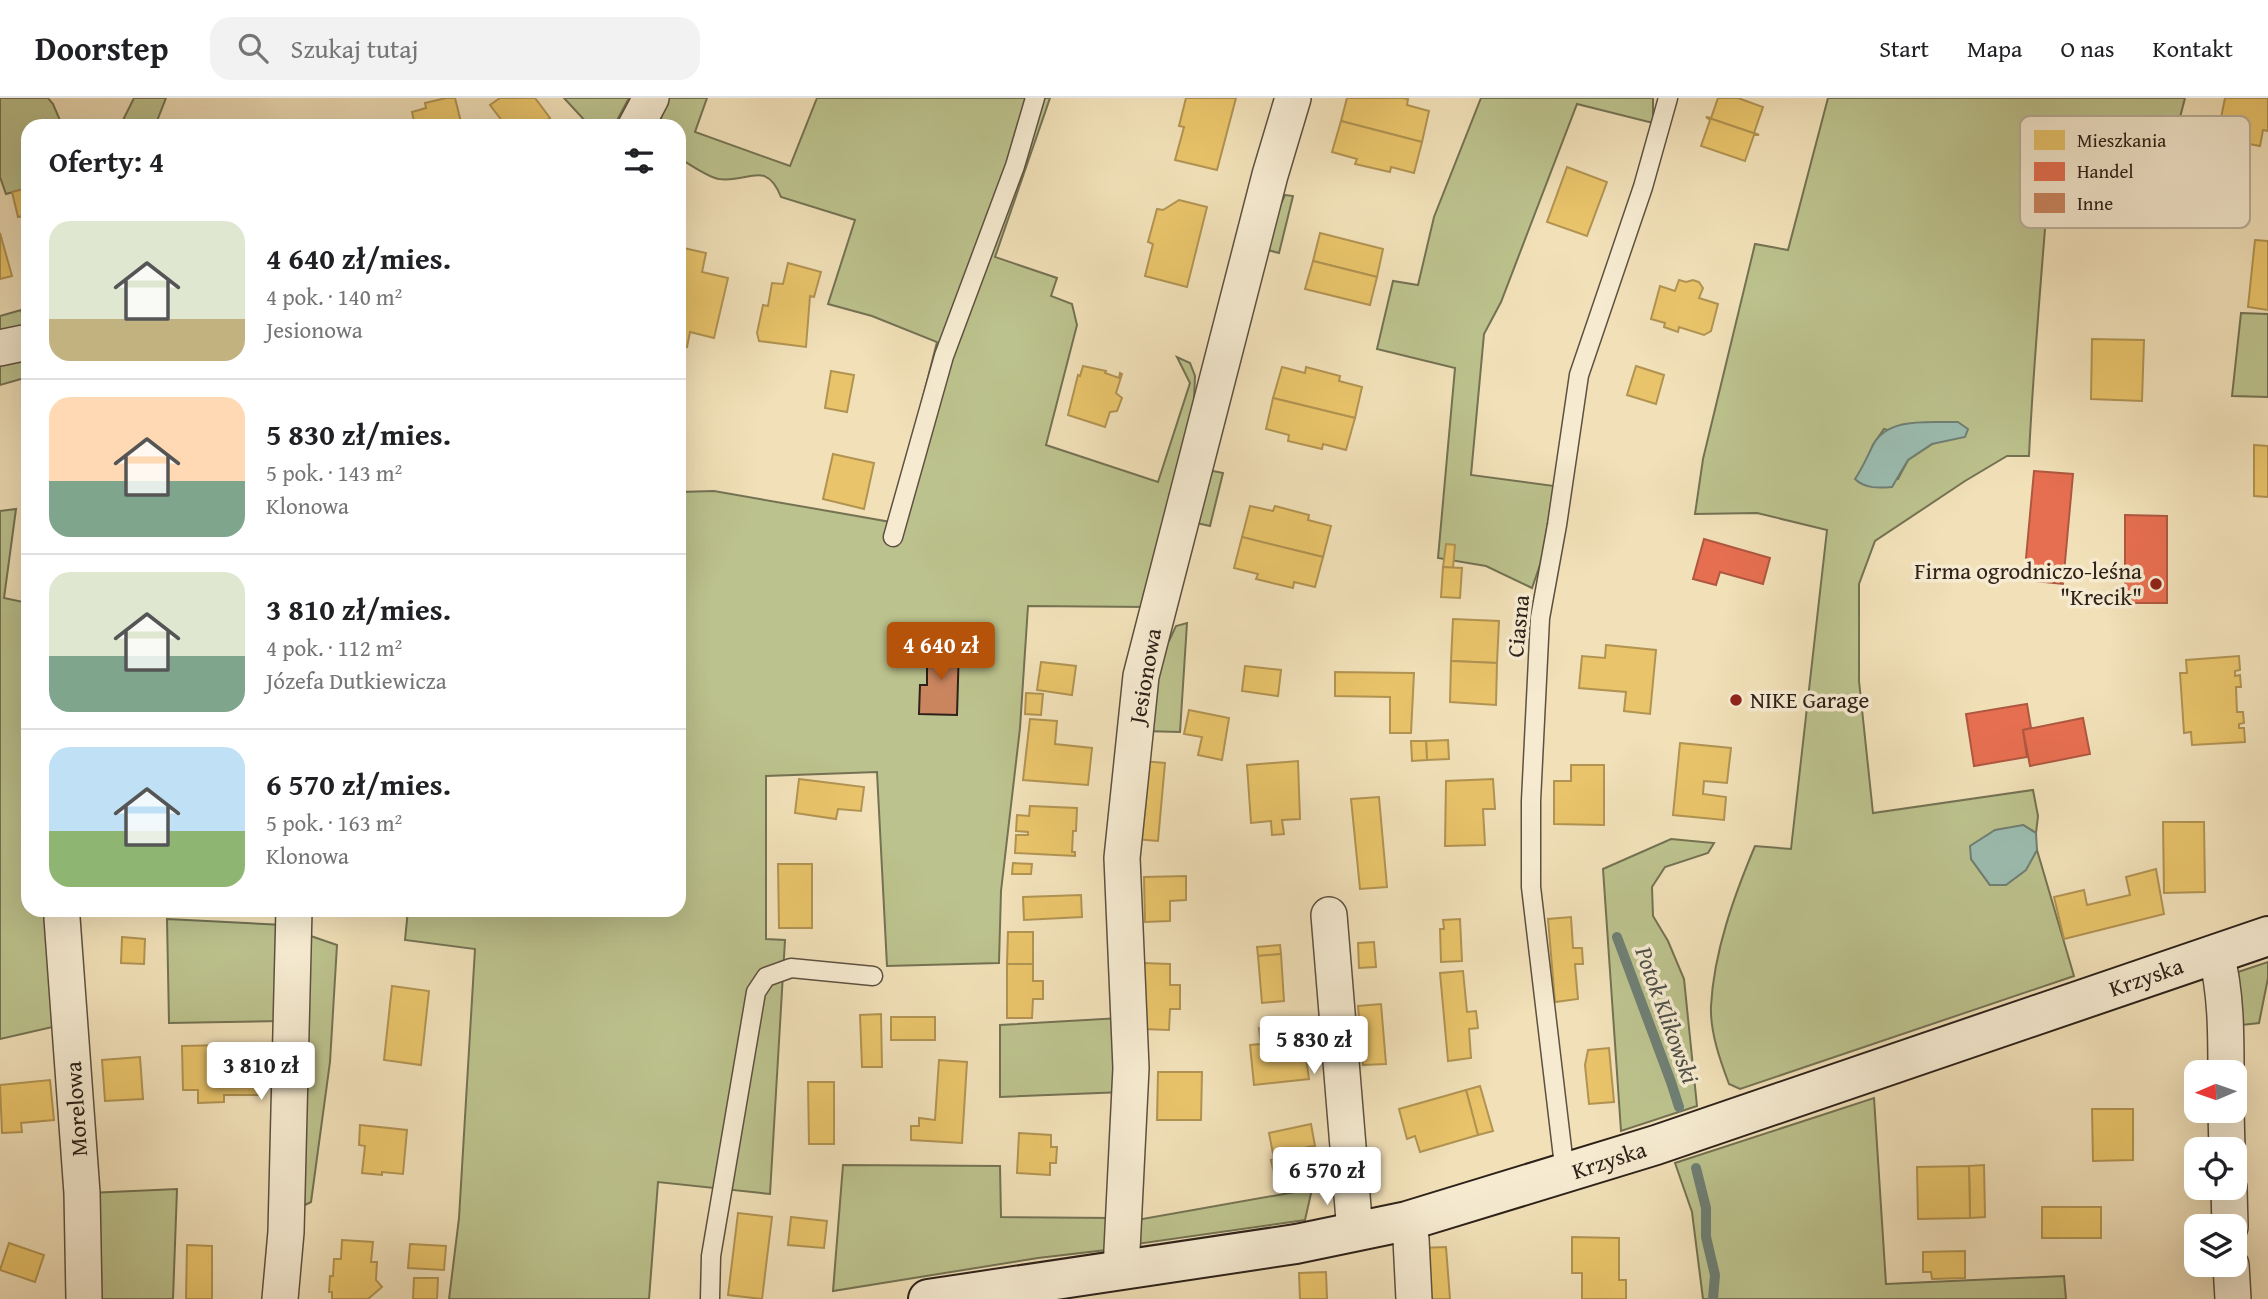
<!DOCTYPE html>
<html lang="pl">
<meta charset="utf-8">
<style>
:root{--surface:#fff;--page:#f2f2f2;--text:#202124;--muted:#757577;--line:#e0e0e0;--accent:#b45309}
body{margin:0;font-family:"Gentium Book Plus",serif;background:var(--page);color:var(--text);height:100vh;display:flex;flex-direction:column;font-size:26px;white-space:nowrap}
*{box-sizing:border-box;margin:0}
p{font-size:23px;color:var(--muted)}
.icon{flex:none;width:38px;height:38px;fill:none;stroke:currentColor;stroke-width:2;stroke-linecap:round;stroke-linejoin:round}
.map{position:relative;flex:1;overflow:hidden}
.drawer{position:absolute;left:21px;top:21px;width:665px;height:798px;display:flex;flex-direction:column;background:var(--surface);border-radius:21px;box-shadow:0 7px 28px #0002}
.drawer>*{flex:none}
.needle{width:46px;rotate:268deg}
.tools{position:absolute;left:2184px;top:962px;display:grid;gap:14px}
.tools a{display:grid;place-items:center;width:63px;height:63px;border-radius:14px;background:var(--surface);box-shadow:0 7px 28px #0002;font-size:35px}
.price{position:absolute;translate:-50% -60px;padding:0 16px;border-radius:7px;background:#fff;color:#222;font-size:23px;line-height:46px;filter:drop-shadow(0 2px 4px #0008)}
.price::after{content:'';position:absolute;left:50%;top:42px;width:21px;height:16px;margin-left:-10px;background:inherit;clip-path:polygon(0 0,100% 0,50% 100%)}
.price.selected{background:var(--accent);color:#fff}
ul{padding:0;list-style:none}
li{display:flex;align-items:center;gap:21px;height:175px;padding:0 28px}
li+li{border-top:2px solid var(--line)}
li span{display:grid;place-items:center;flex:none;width:196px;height:140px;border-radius:21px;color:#555}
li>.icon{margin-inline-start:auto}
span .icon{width:84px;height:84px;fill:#fffc;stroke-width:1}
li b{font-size:30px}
h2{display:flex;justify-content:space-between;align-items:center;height:84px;padding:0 28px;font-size:30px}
header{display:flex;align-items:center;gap:42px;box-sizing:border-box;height:98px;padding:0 35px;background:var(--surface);border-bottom:2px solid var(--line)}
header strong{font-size:33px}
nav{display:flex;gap:38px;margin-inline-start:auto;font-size:24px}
.search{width:490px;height:63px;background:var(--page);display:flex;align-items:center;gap:18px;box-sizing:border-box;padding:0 24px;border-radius:21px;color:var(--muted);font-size:26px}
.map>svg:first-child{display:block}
.green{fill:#bcc28d;stroke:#747253;stroke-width:2;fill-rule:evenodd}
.water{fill:#9bbdb1;stroke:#6f7f74;stroke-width:2}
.homes{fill:#e9c46a;stroke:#b19352;stroke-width:2}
.shops{fill:#e76f51;stroke:#af5840;stroke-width:2}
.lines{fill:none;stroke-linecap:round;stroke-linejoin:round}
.stream{stroke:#6f7f74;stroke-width:10}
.building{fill:#ca855f;stroke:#2d2119;stroke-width:2}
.lane-casing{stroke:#5e5141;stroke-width:21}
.street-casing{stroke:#5e5141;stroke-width:38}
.secondary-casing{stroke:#2d2119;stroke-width:42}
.lane{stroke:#f6ebd1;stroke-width:18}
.street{stroke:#f6ebd1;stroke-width:35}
.secondary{stroke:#f6ebd1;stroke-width:38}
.poi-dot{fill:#8f2418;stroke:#f6ebd1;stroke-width:2.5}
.labels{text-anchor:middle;stroke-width:7;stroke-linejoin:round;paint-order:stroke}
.poi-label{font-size:23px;fill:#2d2119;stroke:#f6ebd1;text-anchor:end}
.street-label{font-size:23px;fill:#2d2119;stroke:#f6ebd1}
.water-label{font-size:24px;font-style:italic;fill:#4e5047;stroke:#f6ebd1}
.key{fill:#f6ebd1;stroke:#baae9a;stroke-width:2}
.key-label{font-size:19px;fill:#2d2119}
</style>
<header>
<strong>Doorstep</strong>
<div class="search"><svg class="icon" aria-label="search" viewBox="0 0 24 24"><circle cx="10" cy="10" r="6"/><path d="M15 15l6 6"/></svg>Szukaj tutaj</div>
<nav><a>Start</a><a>Mapa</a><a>O nas</a><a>Kontakt</a></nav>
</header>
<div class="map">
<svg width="2268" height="1201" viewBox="0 0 2268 1201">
<rect width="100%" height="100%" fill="#f1e0b8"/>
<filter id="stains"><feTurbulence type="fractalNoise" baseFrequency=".00286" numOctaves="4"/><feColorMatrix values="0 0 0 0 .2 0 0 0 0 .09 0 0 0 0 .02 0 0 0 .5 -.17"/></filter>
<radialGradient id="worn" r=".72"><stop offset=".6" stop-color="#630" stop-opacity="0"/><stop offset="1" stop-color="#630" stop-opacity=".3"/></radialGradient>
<g class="green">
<path d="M0 0H48L53 6 62 27 28 28V90L6 96 0 79Z"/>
<path d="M134 0H166L155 28H120Z"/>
<path d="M564 0H629L614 28H586L588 26Z"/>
<path d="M669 0H707L695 34 790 68 817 0H1050L995 159 1057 180 1051 198 1072 206 1077 227 1046 347 1158 384 1190 285 1177 259 1190 265 1195 278 1194 302 1148 509 1028 508 1020 630 1001 793 999 865 887 868 877 674 766 678V841L785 842 770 1096 658 1084 649 1201H449L459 1120 475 851 405 842 408 812H679V394L714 393 891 424 937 244 872 218 828 206 855 122 781 99C766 61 749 85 719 81 707 79 691 67 679 60V28H658Z"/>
<path d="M1481 0H1653V25L1577 6 1501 204 1484 236 1471 377 1554 388 1542 461 1532 490 1486 468 1438 460 1455 270 1377 251 1393 183 1418 187 1434 119Z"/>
<path d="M1828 0H2185L2169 62 2052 36C2045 143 2034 250 2029 358H2007L1965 383 1875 443 1859 486V583L1873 715 2033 692 2038 718 2036 735 2023 727 1971 761 1990 787 2025 772 2037 752 2074 878 1740 991 1729 986C1720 962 1710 934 1711 908 1714 853 1734 798 1755 748L1791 751 1827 432 1757 415 1695 416 1703 361 1755 146 1788 152ZM1884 331 1932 346 1908 362 1898 381 1866 366 1873 347Z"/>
<path d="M1285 97 1293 98 1279 155 1264 151 1269 131Z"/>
<path d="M21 212 26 232 0 238V218Z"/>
<path d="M2241 215 2268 216V299L2232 298Z"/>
<path d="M28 259V279L0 287V266Z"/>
<path d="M1213 373 1223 375 1210 428 1192 424 1204 378Z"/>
<path d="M16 411 4 500 28 505V812H51L57 928 0 941V413Z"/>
<path d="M1187 525 1180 634 1142 633 1156 554 1169 543 1176 528Z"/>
<path d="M1671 741 1714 745 1708 755 1665 769 1652 789 1653 818 1668 843 1684 881 1697 1008 1621 1033 1603 771Z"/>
<path d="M167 821 284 827 282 923 169 925Z"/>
<path d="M305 836 337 847 330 964 311 1104 297 1111Z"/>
<path d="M2268 864V880L2259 925 2242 927 2238 874Z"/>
<path d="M1120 920 1124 994 1000 999V927Z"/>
<path d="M1874 1000 1886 1186 2064 1178 2066 1201H1703L1692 1114 1675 1065Z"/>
<path d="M843 1067 1000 1068 1001 1119 1115 1120 1106 1152 1038 1160 833 1193Z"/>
<path d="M177 1091 173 1201H96L89 1095Z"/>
<path d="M1312 1091 1305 1122 1137 1146 1131 1123Z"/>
</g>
<g class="water">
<path d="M1958 324 1968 331 1965 339 1932 346 1908 362 1892 389C1879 390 1865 391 1855 381 1863 369 1867 359 1873 347 1888 318 1930 325 1958 324Z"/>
<path d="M2023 727 2036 735 2037 752 2026 772 2006 787H1990L1971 761 1970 748 1995 732Z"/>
</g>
<g class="homes">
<path d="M446 0H455L462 28H415L412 14 426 10 425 5Z"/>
<path d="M500 0H535L550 20 538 28H506L490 7Z"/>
<path d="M1186 0H1236L1217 72 1175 62 1184 29 1179 28Z"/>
<path d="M1347 0H1402L1408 1 1407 7 1429 13 1422 44 1341 23Z"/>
<path d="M1718 0H1738L1763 9 1754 35 1759 37 1706 19 1711 20Z"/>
<path d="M2225 0H2268V33L2263 32 2260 48 2217 40Z"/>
<path d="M1706 19 1759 37H1754L1745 63 1701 48 1710 22Z"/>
<path d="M1341 23 1422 44 1414 75 1391 69 1390 74 1355 66 1357 61 1332 54Z"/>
<path d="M1567 69 1607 84 1587 138 1547 124Z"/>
<path d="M28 90V117L18 119 12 94Z"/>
<path d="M1179 102 1207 109 1187 189 1145 178 1153 146 1148 144 1157 111 1163 112Z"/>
<path d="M0 135 12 178 0 181Z"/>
<path d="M1320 135 1383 151 1377 179 1313 163Z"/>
<path d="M2255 142 2268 143V212L2248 209Z"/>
<path d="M679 149 706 155 702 174 728 180 714 240 690 234 687 249 679 247Z"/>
<path d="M1313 163 1377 179 1370 207 1305 191Z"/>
<path d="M788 165 821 174 814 199 810 198 806 249 759 243 757 235 763 207 768 208 772 185 783 186Z"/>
<path d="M1679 182 1686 184 1693 182 1699 184 1703 190 1699 200 1718 206 1711 233 1704 237 1679 229 1678 234 1664 229 1665 225 1651 221 1660 188 1675 193Z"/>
<path d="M2092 241 2144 242 2142 303 2091 301Z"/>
<path d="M1083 268 1106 273 1105 275 1119 280 1120 275 1122 276 1116 295 1122 300 1117 313 1110 314 1105 329 1068 317 1078 277 1080 278Z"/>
<path d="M1636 268 1664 277 1656 306 1627 297Z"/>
<path d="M1282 269 1305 275 1306 269 1340 278 1339 283 1362 289 1355 320 1273 300Z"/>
<path d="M831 273 854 277 847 314 825 310Z"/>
<path d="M1273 300 1355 320 1346 352 1323 346 1322 351 1288 343 1289 337 1266 331Z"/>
<path d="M2254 347 2268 348V399L2254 398Z"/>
<path d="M833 356 874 365 864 411 823 401Z"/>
<path d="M28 393V420L22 418Z"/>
<path d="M1250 408 1273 413 1275 408 1309 417 1308 422 1331 428 1323 459 1242 439Z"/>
<path d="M1242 439 1323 459 1315 489 1294 484 1293 490 1256 481 1258 476 1234 470Z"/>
<path d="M1446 446 1455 447 1453 470 1443 469Z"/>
<path d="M1443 469 1462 470 1460 500 1441 499Z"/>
<path d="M1453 521 1499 523 1497 565 1451 563Z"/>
<path d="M1606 547 1656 552 1650 616 1624 613 1626 594 1579 590 1582 558 1605 560Z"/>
<path d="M2239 558 2240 572 2235 573V578L2240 577 2241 589H2236L2237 614H2243L2244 625 2239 626V630H2244L2245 644 2192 647 2191 634 2184 635 2180 575H2187L2186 562Z"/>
<path d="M1451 563 1497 565 1496 607 1450 604Z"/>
<path d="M1041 564 1076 568 1072 597 1037 592Z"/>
<path d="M1245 568 1281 572 1278 598 1242 593Z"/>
<path d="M1335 574 1414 575 1411 635H1390V599L1335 598Z"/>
<path d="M1026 595 1043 596 1041 617 1025 616Z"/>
<path d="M1189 612 1229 620 1222 662 1198 657 1202 639 1184 636Z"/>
<path d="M1030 621 1057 623 1055 646 1092 650 1088 687 1023 682Z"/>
<path d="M1448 642 1449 661 1427 662 1426 643Z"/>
<path d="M1411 643H1426L1427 662 1412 663Z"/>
<path d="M1680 645 1731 650 1727 685 1704 683 1703 696 1726 699 1724 722 1673 717Z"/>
<path d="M1142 663 1165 665 1158 743 1135 741Z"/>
<path d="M1298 663 1300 721 1282 722 1284 736 1272 737 1271 723 1251 725 1247 667Z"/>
<path d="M1571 667H1604V727L1554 726V683H1571Z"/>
<path d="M799 681 864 689 861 713 838 711 836 721 795 715Z"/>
<path d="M1493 681 1495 711H1483L1485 747 1445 748 1446 683Z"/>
<path d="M1379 699 1387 789 1360 791 1351 701Z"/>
<path d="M1030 708 1077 710 1076 733H1073L1072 754H1075V758L1015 755 1016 737H1028V734L1016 733 1017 717 1029 718Z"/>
<path d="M2163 724H2204L2205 794 2164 795Z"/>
<path d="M1013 765 1032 766 1031 776H1012Z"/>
<path d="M778 766H812V830H779Z"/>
<path d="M2156 771 2164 816 2064 841 2054 799 2084 792 2087 807 2130 797 2126 779Z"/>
<path d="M1186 778V802L1170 803V823L1145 824 1144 779Z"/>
<path d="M1081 797 1082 819 1024 822 1023 799Z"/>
<path d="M1571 819 1573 850H1582L1583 866H1575L1578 901 1555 904 1548 821Z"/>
<path d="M1460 821 1462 863 1441 864 1440 831H1444L1443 822Z"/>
<path d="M1008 834H1033V866H1007Z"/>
<path d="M122 839 145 841 144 866 121 865Z"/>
<path d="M1374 844 1376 869 1359 870 1358 845Z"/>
<path d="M1280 847 1281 856 1258 858 1257 849Z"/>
<path d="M1281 856 1284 903 1262 905 1258 858Z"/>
<path d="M1143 865 1170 866V887H1180V911H1170L1169 932 1142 931Z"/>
<path d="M1007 866H1033V883H1043V901H1033L1032 920H1007Z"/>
<path d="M1463 873 1467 914 1476 913 1478 930 1469 931 1471 960 1448 963 1440 875Z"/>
<path d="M392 888 429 893 421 967 384 962Z"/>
<path d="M1381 906 1386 966 1363 967 1358 908Z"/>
<path d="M881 916 882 969H862L860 917Z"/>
<rect x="891" y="919" width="44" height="23"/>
<path d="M1299 925 1301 941H1304L1301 942 1303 960 1306 959 1309 981 1254 987 1250 947 1261 946 1259 930Z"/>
<path d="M258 946 259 997H224V1004L198 1005V992H183L182 948 223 947V950H235V947Z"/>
<path d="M1609 950 1614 1004 1589 1006 1585 967 1588 952Z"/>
<path d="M140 959 143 1001 105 1003 102 962Z"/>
<path d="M939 962 967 964 962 1045 911 1042V1028H919V1020L935 1022Z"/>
<path d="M1158 974H1202L1201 1022H1157Z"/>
<path d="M50 982 54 1022 21 1025 22 1034 2 1035 0 987Z"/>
<path d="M808 984H834V1046H809Z"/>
<path d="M1480 988 1493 1033 1478 1037 1466 992Z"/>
<path d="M1466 992 1478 1037 1420 1054 1415 1038 1407 1041 1399 1011Z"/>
<path d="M2092 1011H2133V1062L2093 1063Z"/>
<path d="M1311 1026 1315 1048 1307 1049 1313 1076 1276 1084 1271 1062 1274 1061 1269 1035Z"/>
<path d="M360 1027 407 1032 403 1076 382 1074V1077L362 1075 365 1048 359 1047Z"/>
<path d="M1019 1035 1051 1037V1049H1057L1056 1065H1050V1077L1017 1075Z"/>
<path d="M1984 1067 1985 1119 1970 1120 1969 1068Z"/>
<path d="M1969 1068 1970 1120 1918 1121 1917 1069Z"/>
<rect x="2042" y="1109" width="59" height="31"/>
<path d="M738 1115 772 1119 762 1201 728 1197Z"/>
<path d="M791 1119 827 1123 824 1150 788 1147Z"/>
<path d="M1572 1139 1619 1140V1182H1626V1201H1582V1175H1572Z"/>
<path d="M342 1142 373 1144 371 1164H377L376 1182 382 1189 368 1201H332V1194H329L330 1178H333L334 1161H341Z"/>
<path d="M9 1145 44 1157 35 1184 0 1172Z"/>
<path d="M410 1146 446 1148 444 1172 408 1170Z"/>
<path d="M187 1147 212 1148V1201H186Z"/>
<path d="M1446 1149 1450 1201H1424L1420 1150Z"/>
<path d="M1965 1153V1180L1932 1181 1931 1174H1923V1154Z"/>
<path d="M1326 1174 1327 1201H1300L1299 1175Z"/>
<path d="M414 1180H438L437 1201H413Z"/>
</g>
<g class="shops">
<path d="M2034 373 2073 376 2063 486 2024 482Z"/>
<path d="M2125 417 2167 418V505H2125Z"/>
<path d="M1704 441 1770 460 1763 486 1720 474 1716 487 1693 481Z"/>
<path d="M2027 606 2031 630 2023 632 2027 659 1974 668 1966 616Z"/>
<path d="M2083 620 2090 656 2030 668 2023 632Z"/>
</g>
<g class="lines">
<g class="stream">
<path d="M1617 839 1671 984 1679 1009"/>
<path d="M1696 1070 1706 1110V1139L1715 1177 1713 1201"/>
</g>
</g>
<path class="building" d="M927 548 959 549 957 617 919 616 920 587H927Z"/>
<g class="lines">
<defs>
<g id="lane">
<path d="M893 439 944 258 1015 68 1035 0"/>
<path d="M1565 1076 1531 789V703L1540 520 1557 427 1579 277 1643 89 1668 0"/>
<path d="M710 1201 711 1158 756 894 766 879 791 870 873 878"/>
</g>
<g id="street">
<path d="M636 28 651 0"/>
<path d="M0 250 28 244"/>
<path d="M1329 817 1355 1134"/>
<path d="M62 820 82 1095 84 1201"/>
<path d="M2216 855C2226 895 2226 934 2226 975"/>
<path d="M2226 1013 2227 1052"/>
<path d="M2229 1090 2230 1129"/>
<path d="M1407 1123 1411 1141 1414 1201"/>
<path d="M2231 1167 2233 1201"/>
<path d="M1121 1172 1131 970 1122 760 1141 578 1270 77 1293 0"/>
<path d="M280 1201 286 1134 294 812"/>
</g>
<path id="secondary" d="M928 1201 1296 1146 1407 1123 1656 1047 2268 838"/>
</defs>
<use href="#lane" class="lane-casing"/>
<use href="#street" class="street-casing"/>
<use href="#secondary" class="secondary-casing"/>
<use href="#lane" class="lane"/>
<use href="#street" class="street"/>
<use href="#secondary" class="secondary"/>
</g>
<g class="poi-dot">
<circle cx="2156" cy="486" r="7"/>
<circle cx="1736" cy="602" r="7"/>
</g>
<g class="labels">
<g class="poi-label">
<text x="2142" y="481">Firma ogrodniczo-leśna<tspan x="2142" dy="26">"Krecik"</tspan></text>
<text x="1750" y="610" text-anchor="start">NIKE Garage</text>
</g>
<g class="street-label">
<text transform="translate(1518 528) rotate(-84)" y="8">Ciasna</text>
<text transform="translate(1145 578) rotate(-80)" y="8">Jesionowa</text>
<text transform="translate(2146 879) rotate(-19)" y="8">Krzyska</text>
<text transform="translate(76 1011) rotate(-94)" y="8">Morelowa</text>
<text transform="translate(1609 1062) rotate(-18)" y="8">Krzyska</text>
</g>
<g class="water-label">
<text transform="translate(1667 917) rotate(70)" y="8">Potok Klikowski</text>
</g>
</g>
<rect x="2020" y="18" width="230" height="112" rx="10" class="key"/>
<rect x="2034" y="32" width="31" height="20" fill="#e9c46a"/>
<rect x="2034" y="64" width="31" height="19" fill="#e76f51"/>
<rect x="2034" y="95" width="31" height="20" fill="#ca855f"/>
<g class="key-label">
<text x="2077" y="49">Mieszkania</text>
<text x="2077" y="80">Handel</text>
<text x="2077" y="112">Inne</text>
</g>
<rect width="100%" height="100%" filter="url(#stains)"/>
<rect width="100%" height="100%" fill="url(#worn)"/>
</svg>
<div class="tools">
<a><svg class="needle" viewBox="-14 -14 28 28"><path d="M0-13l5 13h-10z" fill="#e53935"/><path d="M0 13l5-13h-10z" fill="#757577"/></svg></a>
<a><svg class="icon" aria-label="locate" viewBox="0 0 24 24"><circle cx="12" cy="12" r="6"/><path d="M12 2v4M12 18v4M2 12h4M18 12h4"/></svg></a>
<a><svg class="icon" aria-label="layers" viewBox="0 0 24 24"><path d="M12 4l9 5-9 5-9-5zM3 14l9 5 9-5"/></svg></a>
</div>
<b class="price selected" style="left:941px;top:584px">4 640 zł</b>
<b class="price" style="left:1314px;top:978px">5 830 zł</b>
<b class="price" style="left:261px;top:1004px">3 810 zł</b>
<b class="price" style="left:1327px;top:1109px">6 570 zł</b>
<section class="drawer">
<h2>Oferty: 4<svg class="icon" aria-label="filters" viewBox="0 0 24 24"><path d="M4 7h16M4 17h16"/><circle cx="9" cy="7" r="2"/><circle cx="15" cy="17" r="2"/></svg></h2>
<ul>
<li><span style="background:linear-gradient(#dfe7d0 70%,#c2b280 0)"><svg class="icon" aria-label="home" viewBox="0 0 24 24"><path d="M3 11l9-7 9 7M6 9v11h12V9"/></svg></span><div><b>4 640 zł/mies.</b><p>4 pok. · 140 m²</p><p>Jesionowa</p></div></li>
<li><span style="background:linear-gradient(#ffd9b3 60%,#7fa58c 0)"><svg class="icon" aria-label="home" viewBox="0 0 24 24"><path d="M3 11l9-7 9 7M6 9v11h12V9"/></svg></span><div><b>5 830 zł/mies.</b><p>5 pok. · 143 m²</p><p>Klonowa</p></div></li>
<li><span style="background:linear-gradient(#dfe7d0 60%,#7fa58c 0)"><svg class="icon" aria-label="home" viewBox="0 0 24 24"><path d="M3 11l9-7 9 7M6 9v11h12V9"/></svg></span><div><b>3 810 zł/mies.</b><p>4 pok. · 112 m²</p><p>Józefa Dutkiewicza</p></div></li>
<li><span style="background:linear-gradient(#bfe0f5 60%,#8fb573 0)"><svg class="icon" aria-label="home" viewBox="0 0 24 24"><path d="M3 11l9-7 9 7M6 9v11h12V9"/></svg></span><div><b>6 570 zł/mies.</b><p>5 pok. · 163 m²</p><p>Klonowa</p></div></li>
</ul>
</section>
</div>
